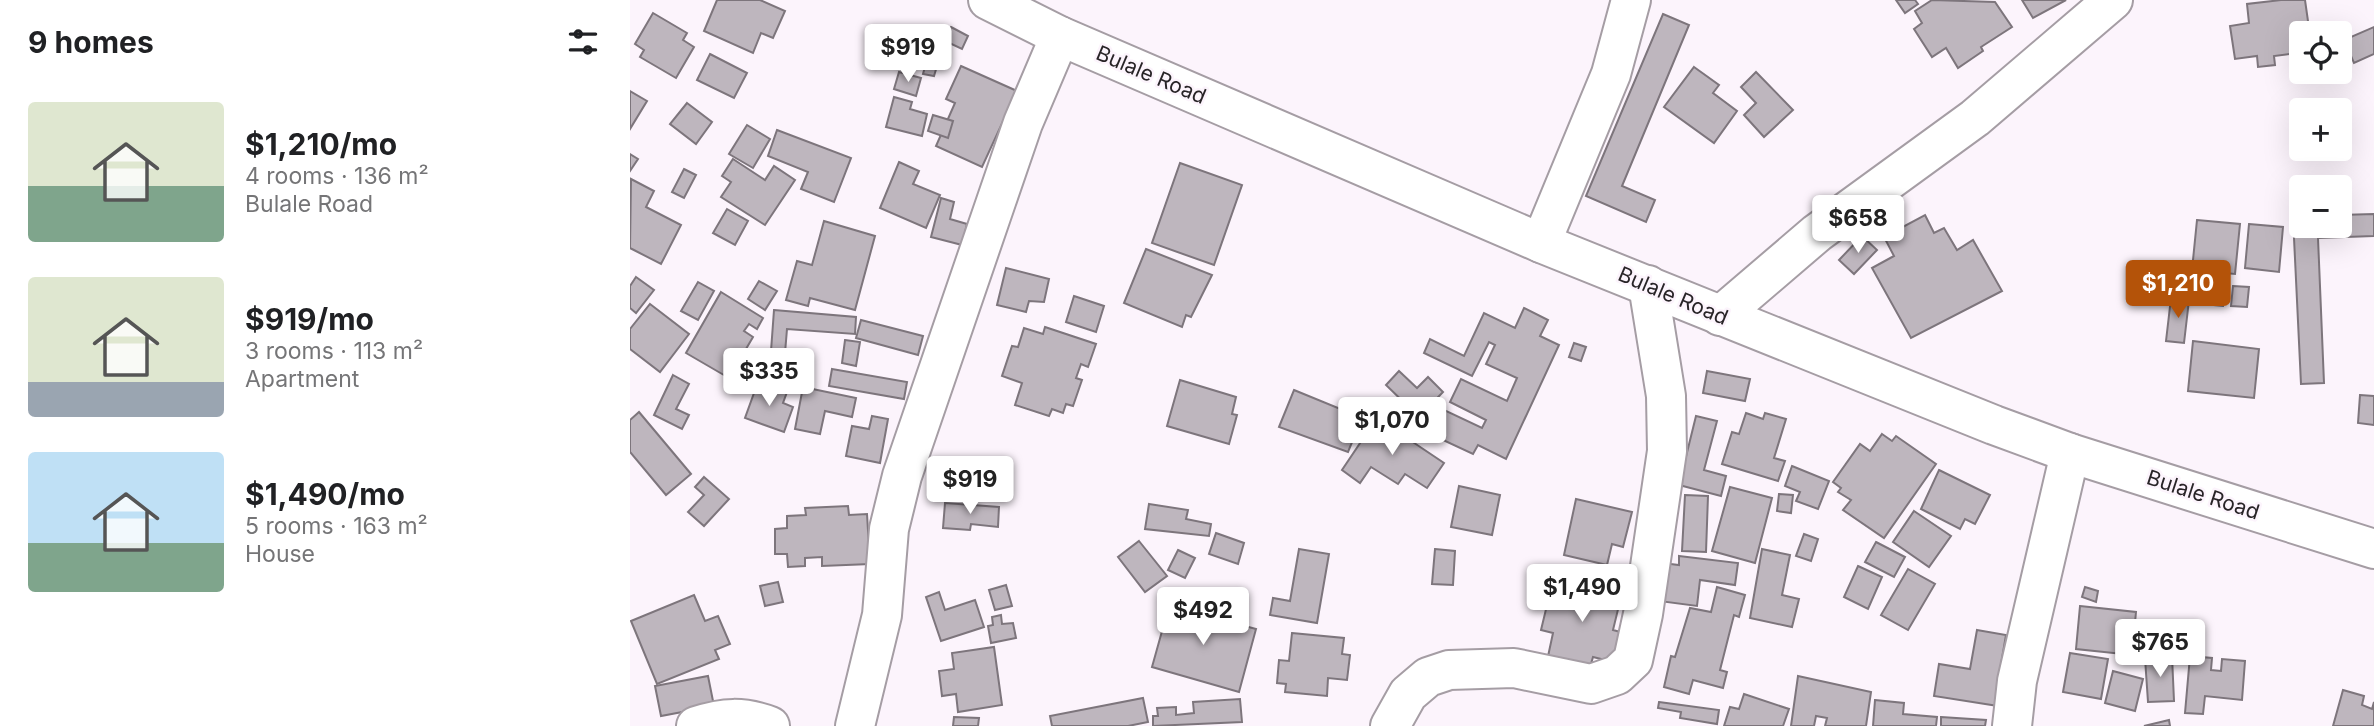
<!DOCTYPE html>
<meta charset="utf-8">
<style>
:root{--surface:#fff;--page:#f6f6f6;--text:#202124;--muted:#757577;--accent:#b45309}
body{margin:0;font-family:Inter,sans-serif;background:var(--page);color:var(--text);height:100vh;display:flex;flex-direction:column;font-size:26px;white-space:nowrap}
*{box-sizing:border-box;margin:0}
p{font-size:23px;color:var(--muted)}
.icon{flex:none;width:38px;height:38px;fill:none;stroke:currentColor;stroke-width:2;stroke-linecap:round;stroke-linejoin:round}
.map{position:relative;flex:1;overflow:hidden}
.details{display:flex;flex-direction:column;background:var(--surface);width:630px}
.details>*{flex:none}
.buttons{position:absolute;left:1659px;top:21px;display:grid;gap:14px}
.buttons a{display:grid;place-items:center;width:63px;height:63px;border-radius:7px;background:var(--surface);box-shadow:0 7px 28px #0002;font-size:35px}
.price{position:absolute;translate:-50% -60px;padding:0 16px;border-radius:7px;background:#fff;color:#222;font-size:23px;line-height:46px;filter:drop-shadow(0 2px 4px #0008)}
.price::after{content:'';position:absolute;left:50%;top:42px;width:21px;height:16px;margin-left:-10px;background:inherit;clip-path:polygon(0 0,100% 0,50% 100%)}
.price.on{background:var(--accent);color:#fff}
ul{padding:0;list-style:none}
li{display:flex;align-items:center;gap:21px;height:175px;padding:0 28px}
li span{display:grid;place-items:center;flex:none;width:196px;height:140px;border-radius:7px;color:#555}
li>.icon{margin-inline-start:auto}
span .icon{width:84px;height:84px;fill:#fffc;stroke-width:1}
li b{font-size:30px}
h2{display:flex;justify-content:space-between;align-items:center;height:84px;padding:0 28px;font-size:30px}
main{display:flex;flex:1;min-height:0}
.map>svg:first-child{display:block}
.building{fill:#beb6be;stroke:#7d757c;stroke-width:2}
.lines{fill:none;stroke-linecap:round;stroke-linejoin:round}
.minor-casing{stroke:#a59da4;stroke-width:42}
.minor{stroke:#fff;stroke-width:38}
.labels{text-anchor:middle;stroke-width:5;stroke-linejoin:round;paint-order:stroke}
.street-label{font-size:21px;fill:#282427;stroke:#fcf4fc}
</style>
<main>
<section class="details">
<h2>9 homes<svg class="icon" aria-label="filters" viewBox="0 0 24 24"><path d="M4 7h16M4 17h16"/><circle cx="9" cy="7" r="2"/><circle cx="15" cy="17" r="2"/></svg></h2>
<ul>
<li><span style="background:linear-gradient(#dfe7d0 60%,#7fa58c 0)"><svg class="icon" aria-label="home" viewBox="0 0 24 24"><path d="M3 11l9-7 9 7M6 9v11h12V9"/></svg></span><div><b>$1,210/mo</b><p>4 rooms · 136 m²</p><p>Bulale Road</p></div></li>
<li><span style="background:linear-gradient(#dfe7d0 75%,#9aa5b1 0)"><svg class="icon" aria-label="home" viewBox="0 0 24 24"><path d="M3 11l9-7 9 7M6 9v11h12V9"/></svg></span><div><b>$919/mo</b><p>3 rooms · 113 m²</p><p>Apartment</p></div></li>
<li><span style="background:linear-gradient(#bfe0f5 65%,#7fa58c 0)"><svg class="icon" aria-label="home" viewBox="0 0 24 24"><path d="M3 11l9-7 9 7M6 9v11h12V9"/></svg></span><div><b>$1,490/mo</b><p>5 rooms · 163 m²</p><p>House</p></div></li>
</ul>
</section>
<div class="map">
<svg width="1744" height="726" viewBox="0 0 1744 726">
<rect width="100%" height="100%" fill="#fcf4fc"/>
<g class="building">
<path d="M87 0H130L155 11 143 38 131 33 123 53 74 31Z"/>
<path d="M1266 0H1285L1288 4 1275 13Z"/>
<path d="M1302 0 1365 2 1382 27 1351 47 1353 51 1328 68 1316 48 1302 57 1284 29 1292 23 1285 11Z"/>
<path d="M1392 0H1436L1403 18Z"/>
<path d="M1651 0H1675L1679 28 1664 29 1667 53 1644 56 1645 65 1628 67 1627 56 1605 59 1600 26 1619 23 1617 4Z"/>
<path d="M23 13 57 33 53 40 64 47 46 78 10 57 14 50 5 44Z"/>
<path d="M1033 14 1059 25 992 186 1025 200 1016 222 956 196Z"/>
<path d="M321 27 338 36 332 49 313 40Z"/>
<path d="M1744 27V54L1724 63 1714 40Z"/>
<path d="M80 54 117 73 104 98 67 80Z"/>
<path d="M296 63 307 66 304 76 293 74Z"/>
<path d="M331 66 387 91 352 167 306 146 325 103 316 99Z"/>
<path d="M1064 67 1089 85 1083 93 1107 111 1084 143 1034 107Z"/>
<path d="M269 72 291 78 286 96 264 89Z"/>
<path d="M1126 72 1163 110 1134 137 1114 115 1126 103 1111 87Z"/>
<path d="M0 91 17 101 0 129Z"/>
<path d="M264 97 282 102 280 109 297 114 292 136 256 127Z"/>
<path d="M57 103 82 122 66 144 40 124Z"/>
<path d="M303 115 323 121 318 138 298 131Z"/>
<path d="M117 125 140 139 123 168 99 154Z"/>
<path d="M147 130 221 158 204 202 171 189 178 172 138 156Z"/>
<path d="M0 154 8 159 0 171Z"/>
<path d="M103 159 135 180 144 166 165 180 135 225 91 197 101 182 92 176Z"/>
<path d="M269 162 289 171 283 184 310 195 296 228 250 208Z"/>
<path d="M550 163 612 185 584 265 522 243Z"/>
<path d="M54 169 66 175 54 198 42 192Z"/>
<path d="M1 179 24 191 16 207 51 225 31 264 0 248Z"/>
<path d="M311 198 324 202 320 219 337 224 332 245 301 237Z"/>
<path d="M97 209 118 221 105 245 83 233Z"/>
<path d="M1744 214V236L1688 238 1694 383 1671 384 1663 217 1671 216V226H1710V215Z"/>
<path d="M1295 215 1304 233 1314 228 1327 250 1343 240 1372 291 1281 338 1242 268 1264 256 1254 237Z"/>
<path d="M1567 220 1610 224 1605 274 1562 270Z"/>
<path d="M194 221 245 236 225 310 180 298 178 306 156 300 167 261 182 265Z"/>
<path d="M1619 224 1653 227 1649 272 1615 268Z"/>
<path d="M1232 236 1247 250 1224 274 1209 260Z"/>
<path d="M516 249 582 275 561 317 556 315 552 327 494 303Z"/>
<path d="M376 268 419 279 414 302 399 301 396 312 367 305Z"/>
<path d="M6 277 24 290 6 313 0 308V286Z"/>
<path d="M1566 278 1595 282 1593 306 1563 303Z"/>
<path d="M129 281 147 291 135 310 118 299Z"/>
<path d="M68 282 84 291 68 320 51 311Z"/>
<path d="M1603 286 1619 287 1617 307 1601 306Z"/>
<path d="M91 292 133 318 127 329 119 324 114 331 123 337 99 378 56 353Z"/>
<path d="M444 296 474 306 466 332 436 322Z"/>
<path d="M1541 298 1559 300 1554 343 1536 341Z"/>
<path d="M20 304 59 334 30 372 0 349V329Z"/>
<path d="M894 308 918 320 910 336 929 345 876 459 848 445 843 454 798 433 810 408 852 428 856 420 820 402 831 379 877 401 887 378 856 364 865 345 859 342 842 376 794 353 800 339 834 356 854 313 885 328Z"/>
<path d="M144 310 226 317 225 334 157 329 155 353 141 351Z"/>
<path d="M231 320 293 336 288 355 226 338Z"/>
<path d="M415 327 466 344 458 367 451 364 446 378 452 380 443 406 436 404 433 413 422 409 419 416 385 405 392 383 372 376 382 346 388 347 394 328 413 334Z"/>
<path d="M215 340 230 342 226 366 212 363Z"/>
<path d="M1563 341 1629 349 1624 398 1558 391Z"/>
<path d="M944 343 956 347 951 361 939 357Z"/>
<path d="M202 369 277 382 274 399 199 386Z"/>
<path d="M769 371 787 388 798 377 813 392 789 417 756 385Z"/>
<path d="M1077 371 1120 379 1115 401 1073 393Z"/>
<path d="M43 375 59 384 46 409 59 415 52 429 24 415Z"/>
<path d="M550 380 606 397 602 414 607 415 599 444 537 426Z"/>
<path d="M128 382 157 392 153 403 163 407 154 432 115 418Z"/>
<path d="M173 387 226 398 222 417 195 411 190 434 165 429Z"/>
<path d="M664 390 720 413 725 401 737 406 718 452 649 427Z"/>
<path d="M1730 395 1744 396V425L1728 423Z"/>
<path d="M9 412 61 474 36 495 0 452V420Z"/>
<path d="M1116 413 1133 419 1135 413 1156 419 1144 458 1155 461 1148 481 1092 464 1102 432 1109 434Z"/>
<path d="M242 416 258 419 250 463 216 456 222 426 239 429Z"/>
<path d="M1066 416 1087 421 1074 470 1096 476 1091 496 1049 485Z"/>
<path d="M747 418 814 463 797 488 775 474 768 484 741 467 730 483 712 470Z"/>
<path d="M1252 434 1262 441 1266 436 1306 464 1254 538 1213 510 1221 500 1208 492 1211 488 1203 482 1230 444 1240 451Z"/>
<path d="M1162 466 1199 481 1188 509 1166 501 1170 492 1155 486Z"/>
<path d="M1309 470 1360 495 1345 524 1335 519 1330 529 1291 509Z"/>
<path d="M309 476 354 479V501L308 498Z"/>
<path d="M74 477 99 499 74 526 58 512 74 495 65 487Z"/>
<path d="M829 486 870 495 862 535 821 527Z"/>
<path d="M1100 487 1142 498 1125 563 1082 551Z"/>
<path d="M1149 494 1163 495 1161 513 1147 511Z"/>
<path d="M1055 495 1078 496 1076 552 1052 551Z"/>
<path d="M946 499 1002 512 993 547 982 544 977 565 934 555Z"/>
<path d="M315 503 369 507 368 527 341 524 340 530 313 528Z"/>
<path d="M519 504 558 510 556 519 581 524 579 536 515 529Z"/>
<path d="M218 506 219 515 237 514 240 564 192 566V557L175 558V566L158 567 157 554H145V529L157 528V516L176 515 175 508Z"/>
<path d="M1284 511 1321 536 1299 567 1263 542Z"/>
<path d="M586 533 614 543 608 564 579 554Z"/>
<path d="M1174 534 1188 539 1181 561 1166 556Z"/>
<path d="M509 541 537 576 515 592 488 557Z"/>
<path d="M1246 542 1275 557 1264 577 1235 562Z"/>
<path d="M669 549 699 554 687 623 640 615 643 598 660 601Z"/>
<path d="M805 549 825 551 823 585 802 584Z"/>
<path d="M1132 549 1160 555 1152 595 1169 599 1162 627 1120 618Z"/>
<path d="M548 550 565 558 555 578 538 570Z"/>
<path d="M1049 556 1108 563 1105 585 1070 580 1067 606 1029 601 1033 563 1049 565Z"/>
<path d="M1228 566 1252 577 1238 609 1214 597Z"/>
<path d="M1278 569 1305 584 1278 630 1251 615Z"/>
<path d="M924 576 981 590 980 594 991 597 983 630 994 633 987 663 963 657 959 671 917 661 923 633 911 630Z"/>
<path d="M148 582 153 602 135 606 130 586Z"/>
<path d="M376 585 382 606 365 610 359 590Z"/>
<path d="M1087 587 1115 595 1109 617 1104 615 1090 670 1097 672 1093 688 1063 680 1059 694 1034 687 1041 656 1045 657 1060 608 1081 612Z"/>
<path d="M1455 587 1468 591 1466 602 1452 597Z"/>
<path d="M309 592 315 610 345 600 354 627 311 641 296 597Z"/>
<path d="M64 595 75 621 88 616 100 644 85 650 89 659 27 684 1 621Z"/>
<path d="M541 599 592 614 588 629 598 631 600 622 626 629 609 692 522 667Z"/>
<path d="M1450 606 1506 612 1502 655 1446 649Z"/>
<path d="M371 615 372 624 383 623 386 638 361 643 358 626 363 625 362 617Z"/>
<path d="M1347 630 1376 635 1366 694 1368 706 1304 696 1309 664 1340 669Z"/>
<path d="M662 633 714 638 712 654 720 655 717 680 698 678 697 696 655 692 656 684 647 683 649 660 659 661Z"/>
<path d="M364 647 372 705 328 712 326 694 312 696 309 671 324 669 322 653Z"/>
<path d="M1440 653 1478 659 1471 699 1433 692Z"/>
<path d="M1542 656 1544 701 1518 702 1515 658Z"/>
<path d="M1560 656 1582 658 1581 670 1591 671 1592 659 1615 661 1612 700 1575 696 1573 714 1555 713Z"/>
<path d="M1483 671 1513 679 1505 711 1475 703Z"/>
<path d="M78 676 84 706 31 716 25 686Z"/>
<path d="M1168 676 1241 692 1236 726H1195L1197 718 1186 716 1184 726H1161Z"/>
<path d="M1713 690 1734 696 1732 705 1742 709 1744 702V726H1703Z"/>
<path d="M1114 694 1159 709 1153 726H1094L1100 707 1109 709Z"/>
<path d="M513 698 518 722 498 726H422L420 716Z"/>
<path d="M610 699 612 722 523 726V716H528L527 708 546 707V715L564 713 563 702Z"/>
<path d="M1245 700 1274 703 1273 714 1307 717 1306 726H1243Z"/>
<path d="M1029 702 1089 710 1087 724 1050 718 1051 712 1028 708Z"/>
<path d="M324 717 349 718 348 726H323Z"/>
<path d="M1311 717 1356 720 1355 726H1311Z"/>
<path d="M1539 720 1540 726H1514Z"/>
</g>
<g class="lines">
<defs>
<g id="minor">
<path d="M358 0 430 36 911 243 1364 425 1440 453 1744 549"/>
<path d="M911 243 981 74 1001 0"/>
<path d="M1090 316 1187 233 1345 118 1483 0"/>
<path d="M66 726C94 717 113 716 140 726"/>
<path d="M225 726 252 615 259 529 272 476 393 123 430 36"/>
<path d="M760 726 778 694 798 677 819 670 884 668 961 684 987 675 1003 660 1013 614 1037 451 1036 396 1018 285"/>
<path d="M1382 726 1387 681 1440 453"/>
</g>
</defs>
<use href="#minor" class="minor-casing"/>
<use href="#minor" class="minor"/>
</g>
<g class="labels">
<g class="street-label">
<text transform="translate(521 75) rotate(23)" y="7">Bulale Road</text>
<text transform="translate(1043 296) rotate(23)" y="7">Bulale Road</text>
<text transform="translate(1573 495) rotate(18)" y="7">Bulale Road</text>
</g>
</g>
</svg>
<div class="buttons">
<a><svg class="icon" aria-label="locate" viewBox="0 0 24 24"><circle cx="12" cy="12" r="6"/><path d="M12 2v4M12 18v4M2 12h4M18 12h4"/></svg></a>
<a>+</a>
<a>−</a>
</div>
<b class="price" style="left:278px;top:84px">$919</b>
<b class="price" style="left:1228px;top:255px">$658</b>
<b class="price on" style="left:1548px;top:320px">$1,210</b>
<b class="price" style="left:139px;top:408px">$335</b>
<b class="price" style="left:762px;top:457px">$1,070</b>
<b class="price" style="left:340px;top:516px">$919</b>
<b class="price" style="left:952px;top:624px">$1,490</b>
<b class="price" style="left:573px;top:647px">$492</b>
<b class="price" style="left:1530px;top:679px">$765</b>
</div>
</main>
